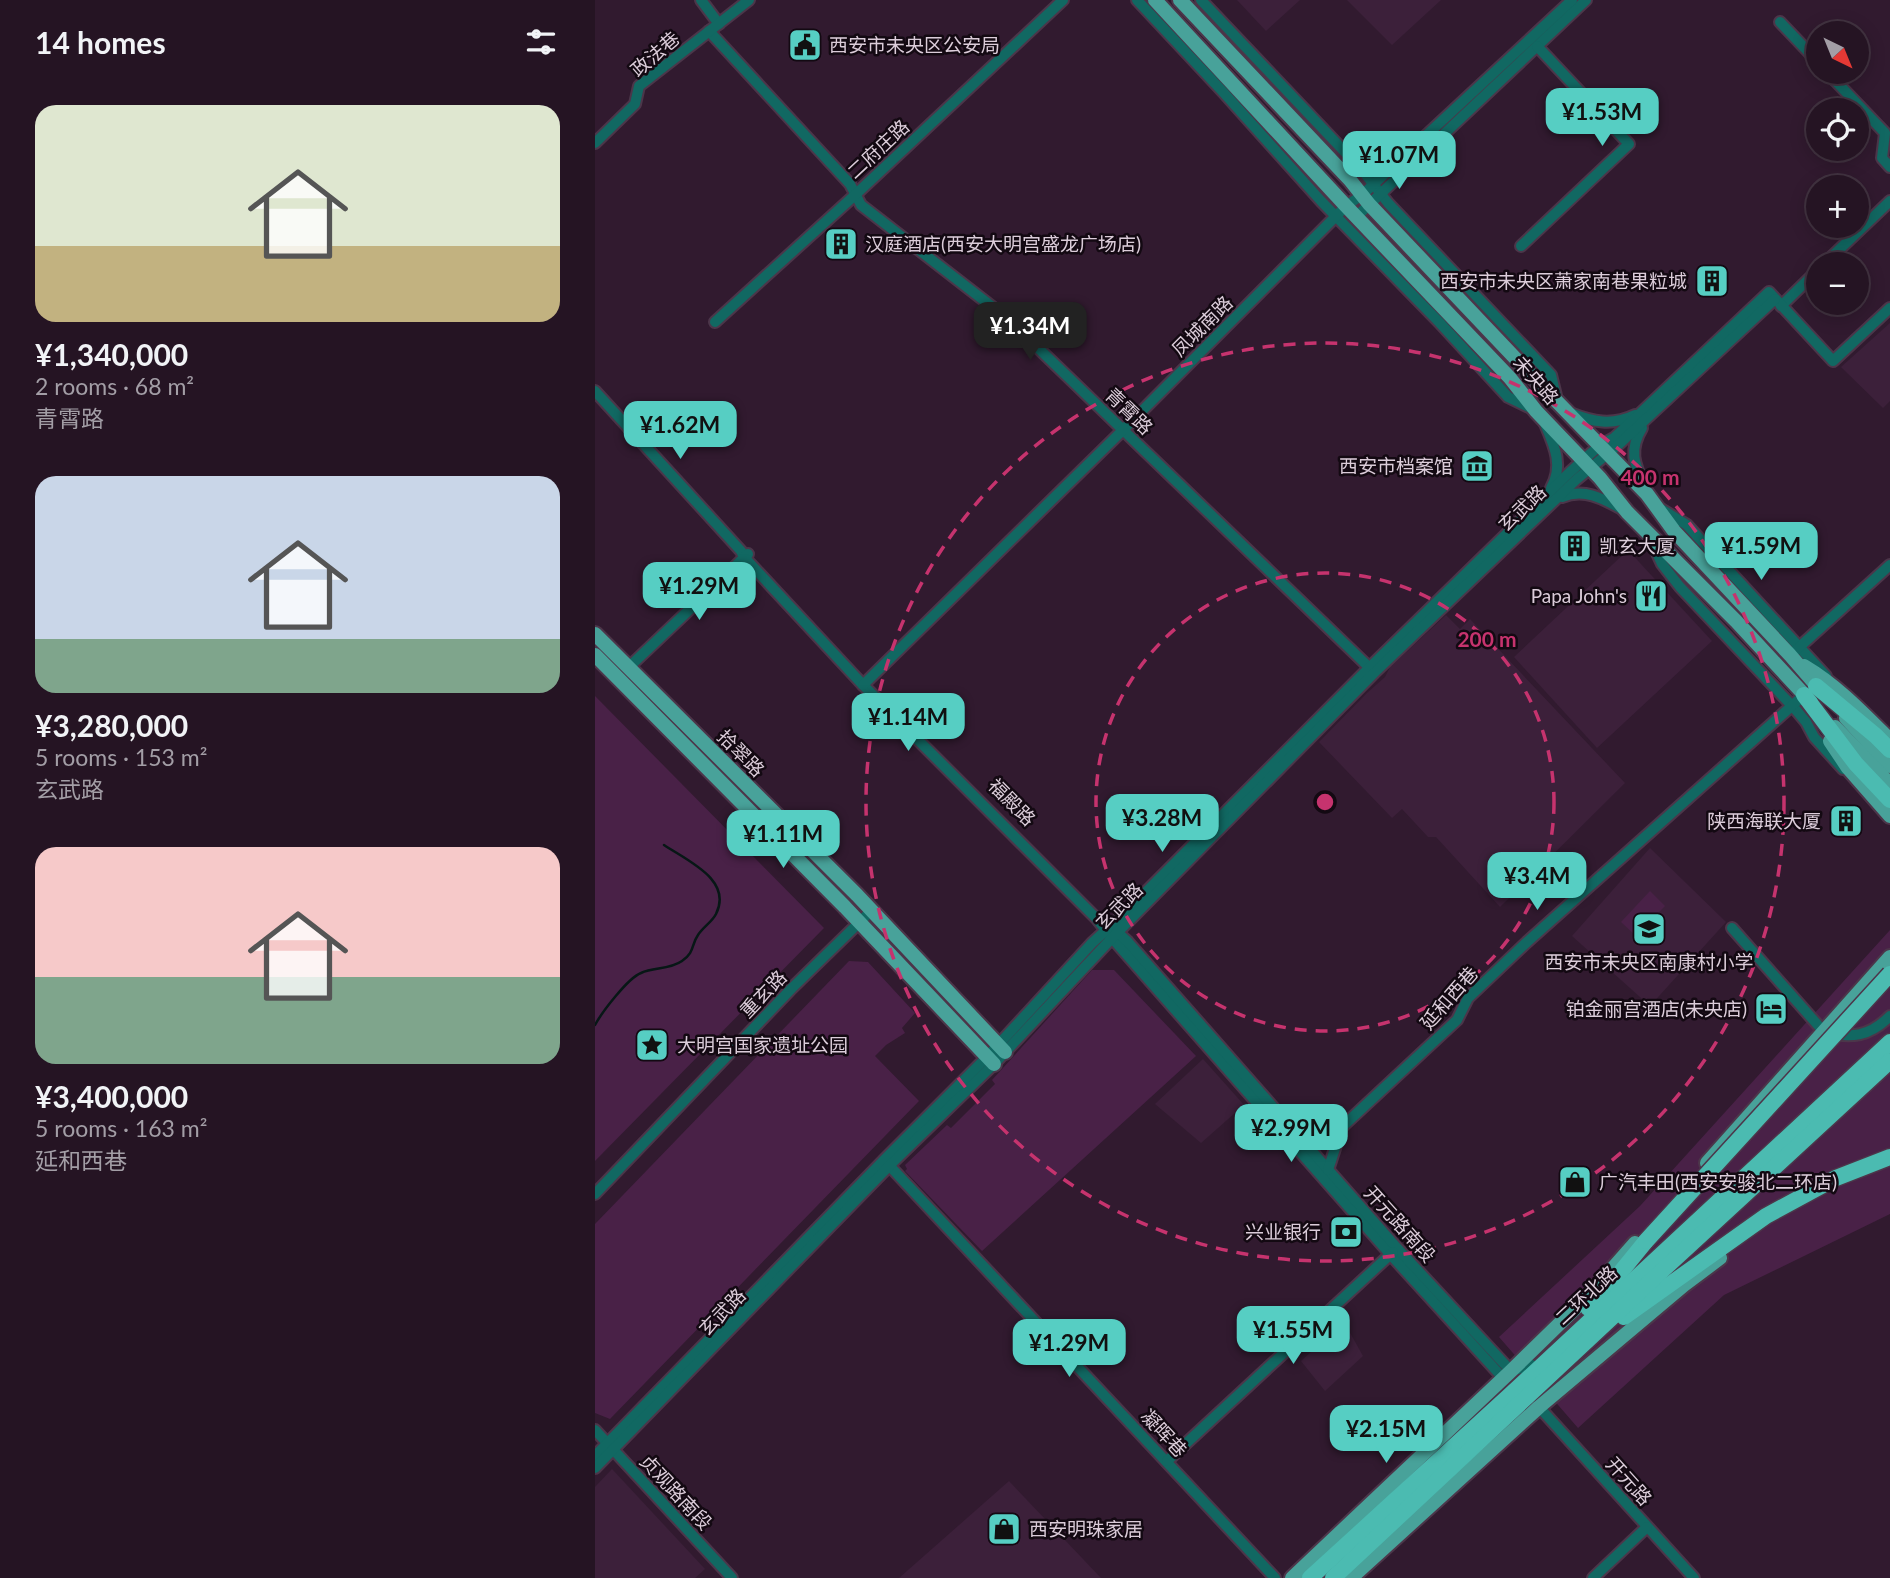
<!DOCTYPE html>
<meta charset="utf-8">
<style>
:root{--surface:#251423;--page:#312130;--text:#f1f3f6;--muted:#a39ea6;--line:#423341;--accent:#56cec3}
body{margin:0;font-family:Lato,"Noto Sans SC",sans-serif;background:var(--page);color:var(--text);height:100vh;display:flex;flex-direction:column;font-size:26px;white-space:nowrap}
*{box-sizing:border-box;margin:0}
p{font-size:23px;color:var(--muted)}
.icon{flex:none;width:38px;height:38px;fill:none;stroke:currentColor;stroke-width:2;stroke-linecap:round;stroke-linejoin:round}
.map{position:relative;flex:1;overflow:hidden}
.panel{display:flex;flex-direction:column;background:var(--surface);width:595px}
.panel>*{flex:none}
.needle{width:46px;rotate:137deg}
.fabs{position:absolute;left:1211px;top:21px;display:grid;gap:14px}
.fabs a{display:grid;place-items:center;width:63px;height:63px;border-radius:50%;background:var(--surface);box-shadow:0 4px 18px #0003,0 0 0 2px var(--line);font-size:35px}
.price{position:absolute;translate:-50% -60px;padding:0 16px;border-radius:14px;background:var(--accent);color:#111;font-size:23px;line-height:46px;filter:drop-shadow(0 2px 4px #0008)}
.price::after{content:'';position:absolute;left:50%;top:42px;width:21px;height:16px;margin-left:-10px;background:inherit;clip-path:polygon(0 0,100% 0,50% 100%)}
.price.on{background:#222;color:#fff}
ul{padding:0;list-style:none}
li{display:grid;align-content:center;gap:14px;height:371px;padding:0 35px}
li span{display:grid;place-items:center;height:217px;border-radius:21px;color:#555}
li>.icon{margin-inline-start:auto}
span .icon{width:126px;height:126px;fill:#fffc;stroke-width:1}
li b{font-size:30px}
h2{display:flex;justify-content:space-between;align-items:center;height:84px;padding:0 35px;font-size:30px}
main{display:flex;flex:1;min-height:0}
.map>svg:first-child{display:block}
.built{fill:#3c203a}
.green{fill:#492147}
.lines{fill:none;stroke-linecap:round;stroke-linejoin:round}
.stream{stroke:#071716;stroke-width:2.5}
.minor-casing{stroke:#4c364a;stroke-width:14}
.major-casing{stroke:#4c364a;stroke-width:18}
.highway-casing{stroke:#4c364a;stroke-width:19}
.minor{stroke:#116862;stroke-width:10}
.major{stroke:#48a29a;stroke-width:14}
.highway{stroke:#4bbbb1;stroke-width:16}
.highway-bridge-casing{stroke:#4c364a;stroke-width:19;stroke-linecap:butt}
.highway-bridge{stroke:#4bbbb1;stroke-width:16}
.ring{fill:none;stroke:#c6336e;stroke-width:3.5;stroke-dasharray:12 9}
.labels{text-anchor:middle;stroke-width:5;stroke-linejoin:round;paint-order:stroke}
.poi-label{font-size:19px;fill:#dbccd9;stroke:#130912;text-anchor:start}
.street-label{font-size:19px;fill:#dbccd9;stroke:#130912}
.centre{fill:#c6336e;stroke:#130912;stroke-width:3.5}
.ring-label{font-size:21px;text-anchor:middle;font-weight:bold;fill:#c6336e;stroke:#130912;stroke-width:5;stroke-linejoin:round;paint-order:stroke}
</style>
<main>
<section class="panel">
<h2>14 homes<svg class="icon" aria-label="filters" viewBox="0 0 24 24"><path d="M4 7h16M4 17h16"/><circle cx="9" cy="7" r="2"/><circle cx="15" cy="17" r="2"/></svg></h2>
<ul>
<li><span style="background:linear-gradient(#dfe7d0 65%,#c2b280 0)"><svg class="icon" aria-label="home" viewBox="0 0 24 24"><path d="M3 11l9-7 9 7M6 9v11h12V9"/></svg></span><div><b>¥1,340,000</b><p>2 rooms · 68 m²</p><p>青霄路</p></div></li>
<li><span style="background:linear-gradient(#c9d6e8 75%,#7fa58c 0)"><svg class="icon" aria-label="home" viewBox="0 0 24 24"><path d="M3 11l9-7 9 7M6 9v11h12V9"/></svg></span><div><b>¥3,280,000</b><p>5 rooms · 153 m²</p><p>玄武路</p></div></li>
<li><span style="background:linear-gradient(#f6c9c9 60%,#7fa58c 0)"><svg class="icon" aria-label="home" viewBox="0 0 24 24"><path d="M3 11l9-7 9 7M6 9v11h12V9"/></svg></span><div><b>¥3,400,000</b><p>5 rooms · 163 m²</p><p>延和西巷</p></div></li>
</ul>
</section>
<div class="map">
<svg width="1295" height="1578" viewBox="0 0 1295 1578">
<rect width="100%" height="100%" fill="#311a2f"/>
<g class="built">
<path d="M642 0H705L671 31Z"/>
<path d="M752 0H846L797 45Z"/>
<path d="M1295 323V401L1288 408 1246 367Z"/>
<path d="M1033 550 1117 641 1002 748 919 657Z"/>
<path d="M851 615 865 629 875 619 1030 783 905 907 841 837H833L807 809 797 818 724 742 772 693 790 677 795 667Z"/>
<path d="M1055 848 1131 922 1055 1006 977 936Z"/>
<path d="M608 1059 649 1105 606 1143 560 1104Z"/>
<path d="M749 1322 768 1356 730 1391 706 1361Z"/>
<path d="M17 1469 110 1569 100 1578H0V1487Z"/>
<path d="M414 1481 506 1578H304Z"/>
</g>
<g class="green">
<path d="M0 696 229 928 0 1161Z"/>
<path d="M1055 891 1070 906 1041 936 1026 922Z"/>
<path d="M1295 930V1214L1129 1295 983 1428 904 1337 1045 1206Z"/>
<path d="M254 961 273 962 320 1013 307 1028 310 1033 291 1045 280 1056 324 1101 15 1419 0 1413V1224Z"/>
<path d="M497 970H519L601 1056 387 1251 310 1171 312 1169 310 1165 352 1125 356 1128 400 1084 397 1080Z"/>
</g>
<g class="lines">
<path class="stream" d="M0 1025C7 1012 33 978 46 973 59 967 74 970 87 961 100 952 96 945 103 935 108 927 117 922 121 914 138 880 93 861 69 845"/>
<defs>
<g id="minor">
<path d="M106 0 124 24"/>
<path d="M542 0 629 93 726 201 844 322 913 397 938 409"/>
<path d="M606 0 767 170 793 203 956 375 962 400"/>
<path d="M1185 22 1223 62"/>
<path d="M114 31 255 184 266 205 413 319 778 671"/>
<path d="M1232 72 1290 133 1287 158 1295 167"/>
<path d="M0 143 40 104 44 86 154 0"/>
<path d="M761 217 991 0"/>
<path d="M926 246 1034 144 942 46"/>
<path d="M1229 264 1295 201"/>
<path d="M1186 306 1223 270"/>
<path d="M120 322 260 195 468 0"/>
<path d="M0 391 146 551 149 557 268 685 501 918 517 938 795 1254 908 1378"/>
<path d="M975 413C998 422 1017 426 1040 415"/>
<path d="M950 424C959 445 969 466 956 488"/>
<path d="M1047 428C1033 451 1040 465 1050 488"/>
<path d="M967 497C989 488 1007 498 1027 509"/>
<path d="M1066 509 1092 525 1231 676"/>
<path d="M1055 538 1067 564 1085 587 1201 710 1211 722 1219 737 1248 769"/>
<path d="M1201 650 1295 565"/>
<path d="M34 667 153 554"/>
<path d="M268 685 528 430 751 206 767 195 977 0"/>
<path d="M1137 928 1229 1032C1257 1039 1275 1036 1295 1016"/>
<path d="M519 929 533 942 802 1248 916 1371 937 1365"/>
<path d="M291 1162 680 1578"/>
<path d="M733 1170 747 1127 862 1020 873 998 932 942 1209 695"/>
<path d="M0 1194 197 988 276 911"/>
<path d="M944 1407 1099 1578"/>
<path d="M0 1430 137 1578"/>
<path d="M0 1456 289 1160 392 1057 497 943 529 914 774 668 975 472 1004 446 1019 438 1174 292 1238 361 1295 308"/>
<path d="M572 1461 798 1252"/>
<path d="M0 1468 295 1165 399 1064 517 938 779 673 982 479 1022 446 1180 299"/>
<path d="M998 1578 1052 1527"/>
</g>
<g id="major">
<path d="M560 0 751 206 915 378 941 411 1005 478 1032 512 1141 621 1216 702"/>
<path d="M585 0 755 180 774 204 938 377 1052 494 1079 531 1195 655 1228 693"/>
<path d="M0 634 262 895 410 1052"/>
<path d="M0 655 250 907 399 1064"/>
<path d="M1209 666C1241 685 1266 711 1292 737"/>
<path d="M1251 718 1295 766"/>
<path d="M1240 727 1295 784"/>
<path d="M1235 741 1253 768 1295 816"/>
<path d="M1112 1163 1295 957"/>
<path d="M697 1578 916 1371 997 1292 1040 1243"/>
<path d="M756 1578 944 1407 1089 1285 1125 1258"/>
</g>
<g id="highway">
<path d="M1221 686 1281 736 1295 750"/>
<path d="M1209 695 1261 764 1295 800"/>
<path d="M993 1308 1016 1284 1051 1241"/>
<path d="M1029 1317 1171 1216 1241 1178 1295 1157"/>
<path d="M715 1578 914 1396 1295 1042"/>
<path d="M738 1578 1070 1268 1295 1061"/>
</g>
</defs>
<use href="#minor" class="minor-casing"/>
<use href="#major" class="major-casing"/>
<use href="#highway" class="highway-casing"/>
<use href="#minor" class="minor"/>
<use href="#major" class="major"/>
<use href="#highway" class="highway"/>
<defs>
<path id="highway-bridge" d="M1051 1241 1295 974"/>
</defs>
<use href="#highway-bridge" class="highway-bridge-casing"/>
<use href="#highway-bridge" class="highway-bridge"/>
</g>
<g class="ring">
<circle cx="730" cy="802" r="229"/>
<circle cx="730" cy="802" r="459"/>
</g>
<defs>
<symbol id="civic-square" viewBox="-11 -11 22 22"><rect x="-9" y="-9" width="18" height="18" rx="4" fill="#56cec3" stroke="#130912"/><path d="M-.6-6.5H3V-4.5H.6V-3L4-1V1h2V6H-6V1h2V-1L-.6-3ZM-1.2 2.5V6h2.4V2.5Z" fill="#111"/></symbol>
<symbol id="building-square" viewBox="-11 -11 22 22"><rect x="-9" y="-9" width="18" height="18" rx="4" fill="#56cec3" stroke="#130912"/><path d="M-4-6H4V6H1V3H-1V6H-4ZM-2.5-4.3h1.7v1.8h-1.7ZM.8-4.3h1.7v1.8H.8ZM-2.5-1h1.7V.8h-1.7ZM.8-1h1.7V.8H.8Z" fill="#111"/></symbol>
<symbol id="museum-square" viewBox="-11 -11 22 22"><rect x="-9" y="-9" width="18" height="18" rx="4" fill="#56cec3" stroke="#130912"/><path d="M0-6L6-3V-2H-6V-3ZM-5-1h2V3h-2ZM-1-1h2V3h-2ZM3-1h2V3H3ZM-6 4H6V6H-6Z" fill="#111"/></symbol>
<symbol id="restaurant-square" viewBox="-11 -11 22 22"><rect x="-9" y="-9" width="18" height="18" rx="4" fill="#56cec3" stroke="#130912"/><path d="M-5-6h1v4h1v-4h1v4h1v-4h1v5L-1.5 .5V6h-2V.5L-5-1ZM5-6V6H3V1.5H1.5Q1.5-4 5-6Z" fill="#111"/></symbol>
<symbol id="school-square" viewBox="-11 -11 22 22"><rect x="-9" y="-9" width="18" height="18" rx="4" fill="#56cec3" stroke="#130912"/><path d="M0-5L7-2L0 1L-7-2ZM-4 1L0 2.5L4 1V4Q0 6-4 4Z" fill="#111"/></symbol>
<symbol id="hotel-square" viewBox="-11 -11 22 22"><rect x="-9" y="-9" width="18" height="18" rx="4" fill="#56cec3" stroke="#130912"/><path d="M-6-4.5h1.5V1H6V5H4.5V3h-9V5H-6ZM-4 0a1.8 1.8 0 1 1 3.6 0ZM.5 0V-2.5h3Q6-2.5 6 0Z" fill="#111"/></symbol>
<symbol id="sight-square" viewBox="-11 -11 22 22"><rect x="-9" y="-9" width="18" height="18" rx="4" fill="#56cec3" stroke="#130912"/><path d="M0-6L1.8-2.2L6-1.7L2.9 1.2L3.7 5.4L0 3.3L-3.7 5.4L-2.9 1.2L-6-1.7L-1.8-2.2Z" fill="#111"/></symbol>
<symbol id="shop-square" viewBox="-11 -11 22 22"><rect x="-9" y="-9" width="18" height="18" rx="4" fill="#56cec3" stroke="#130912"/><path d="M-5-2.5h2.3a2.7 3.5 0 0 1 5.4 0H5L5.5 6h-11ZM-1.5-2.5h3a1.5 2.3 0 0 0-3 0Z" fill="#111"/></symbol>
<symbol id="bank-square" viewBox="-11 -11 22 22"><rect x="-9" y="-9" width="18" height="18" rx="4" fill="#56cec3" stroke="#130912"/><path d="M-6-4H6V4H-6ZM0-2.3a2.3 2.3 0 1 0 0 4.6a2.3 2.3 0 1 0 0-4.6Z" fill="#111"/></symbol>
</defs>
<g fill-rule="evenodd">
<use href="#civic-square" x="191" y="26" width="38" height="38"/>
<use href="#building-square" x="227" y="225" width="38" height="38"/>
<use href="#building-square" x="1098" y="262" width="38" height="38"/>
<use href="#museum-square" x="863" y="447" width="38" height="38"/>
<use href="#building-square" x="961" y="527" width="38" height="38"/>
<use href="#restaurant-square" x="1037" y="577" width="38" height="38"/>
<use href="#building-square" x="1232" y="802" width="38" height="38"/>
<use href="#school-square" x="1035" y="910" width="38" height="38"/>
<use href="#hotel-square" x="1157" y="990" width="38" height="38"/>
<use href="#sight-square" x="38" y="1026" width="38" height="38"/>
<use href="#shop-square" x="961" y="1163" width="38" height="38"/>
<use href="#bank-square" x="732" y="1213" width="38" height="38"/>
<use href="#shop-square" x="390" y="1510" width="38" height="38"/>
</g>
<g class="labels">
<g class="poi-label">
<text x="234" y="52">西安市未央区公安局</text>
<text x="270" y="251">汉庭酒店(西安大明宫盛龙广场店)</text>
<text x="1092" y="288" text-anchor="end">西安市未央区萧家南巷果粒城</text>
<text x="858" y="473" text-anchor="end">西安市档案馆</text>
<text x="1004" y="553">凯玄大厦</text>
<text x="1032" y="603" text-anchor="end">Papa John's</text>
<text x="1226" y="828" text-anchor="end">陕西海联大厦</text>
<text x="1054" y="969" text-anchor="middle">西安市未央区南康村小学</text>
<text x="1152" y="1016" text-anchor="end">铂金丽宫酒店(未央店)</text>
<text x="82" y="1052">大明宫国家遗址公园</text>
<text x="1004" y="1189">广汽丰田(西安安骏北二环店)</text>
<text x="726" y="1239" text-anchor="end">兴业银行</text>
<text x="434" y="1536">西安明珠家居</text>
</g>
<g class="street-label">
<text transform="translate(60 54) rotate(-41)" y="7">政法巷</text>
<text transform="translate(283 149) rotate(-43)" y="7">二府庄路</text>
<text transform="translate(607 326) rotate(-45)" y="7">凤城南路</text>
<text transform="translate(941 380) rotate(49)" y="7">未央路</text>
<text transform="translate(534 411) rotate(44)" y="7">青霄路</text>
<text transform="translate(927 508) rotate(-44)" y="7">玄武路</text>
<text transform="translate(146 753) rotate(45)" y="7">拾翠路</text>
<text transform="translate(417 802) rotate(45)" y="7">福殿路</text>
<text transform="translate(524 906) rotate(-45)" y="7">玄武路</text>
<text transform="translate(168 994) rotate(-46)" y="7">重玄路</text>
<text transform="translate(854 998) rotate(-49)" y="7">延和西巷</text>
<text transform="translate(805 1224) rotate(48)" y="7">开元路南段</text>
<text transform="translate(991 1295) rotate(-43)" y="7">二环北路</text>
<text transform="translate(127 1312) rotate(-46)" y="7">玄武路</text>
<text transform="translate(569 1433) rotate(47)" y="7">凝晖巷</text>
<text transform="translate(1034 1481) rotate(48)" y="7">开元路</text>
<text transform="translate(81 1492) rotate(47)" y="7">贞观路南段</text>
</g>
</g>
<circle cx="730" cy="802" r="10" class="centre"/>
<g class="ring-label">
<text x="1055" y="485">400 m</text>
<text x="892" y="647">200 m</text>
</g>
</svg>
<div class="fabs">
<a><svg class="needle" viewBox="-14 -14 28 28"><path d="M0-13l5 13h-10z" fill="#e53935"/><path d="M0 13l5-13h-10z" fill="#a39ea6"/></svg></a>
<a><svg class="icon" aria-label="locate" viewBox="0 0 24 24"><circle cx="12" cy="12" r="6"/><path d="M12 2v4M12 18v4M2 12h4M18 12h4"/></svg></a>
<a>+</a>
<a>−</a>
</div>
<b class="price" style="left:1007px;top:148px">¥1.53M</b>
<b class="price" style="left:804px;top:191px">¥1.07M</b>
<b class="price on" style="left:435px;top:362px">¥1.34M</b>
<b class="price" style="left:85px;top:461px">¥1.62M</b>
<b class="price" style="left:1166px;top:582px">¥1.59M</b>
<b class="price" style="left:104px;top:622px">¥1.29M</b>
<b class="price" style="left:313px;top:753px">¥1.14M</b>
<b class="price" style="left:567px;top:854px">¥3.28M</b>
<b class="price" style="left:188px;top:870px">¥1.11M</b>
<b class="price" style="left:942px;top:912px">¥3.4M</b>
<b class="price" style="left:696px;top:1164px">¥2.99M</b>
<b class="price" style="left:698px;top:1366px">¥1.55M</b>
<b class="price" style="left:474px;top:1379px">¥1.29M</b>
<b class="price" style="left:791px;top:1465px">¥2.15M</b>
</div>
</main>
